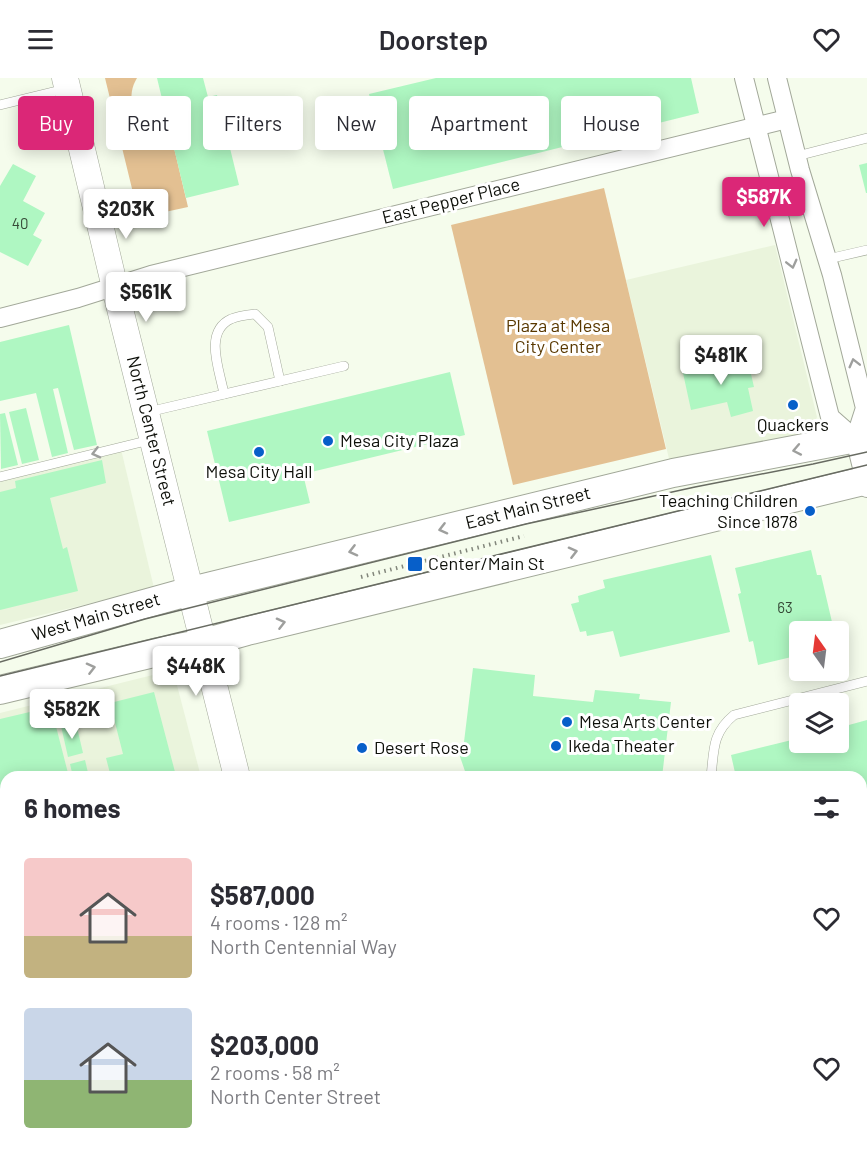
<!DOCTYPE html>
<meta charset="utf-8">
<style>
:root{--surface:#fff;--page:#f7f7f7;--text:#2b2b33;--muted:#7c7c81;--accent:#db2777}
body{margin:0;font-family:Barlow,sans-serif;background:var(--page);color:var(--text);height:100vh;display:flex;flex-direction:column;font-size:22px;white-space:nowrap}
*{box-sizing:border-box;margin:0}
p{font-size:20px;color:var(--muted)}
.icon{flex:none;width:33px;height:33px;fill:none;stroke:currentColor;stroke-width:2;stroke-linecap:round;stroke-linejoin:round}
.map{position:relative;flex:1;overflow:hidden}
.sheet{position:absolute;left:0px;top:693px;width:867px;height:386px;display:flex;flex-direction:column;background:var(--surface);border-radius:18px 18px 0 0;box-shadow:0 3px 15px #0003}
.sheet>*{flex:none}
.banner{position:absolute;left:18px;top:18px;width:831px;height:54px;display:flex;gap:12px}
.needle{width:39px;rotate:346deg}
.fabs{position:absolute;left:789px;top:543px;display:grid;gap:12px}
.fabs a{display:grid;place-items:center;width:60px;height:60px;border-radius:6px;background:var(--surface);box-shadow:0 3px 15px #0003;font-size:30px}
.price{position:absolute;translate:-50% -51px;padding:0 14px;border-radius:6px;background:#fff;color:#222;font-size:20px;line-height:39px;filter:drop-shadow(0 2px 3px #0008)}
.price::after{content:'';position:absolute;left:50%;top:36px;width:18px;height:14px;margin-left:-9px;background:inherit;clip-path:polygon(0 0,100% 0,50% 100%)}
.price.active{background:var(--accent);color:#fff}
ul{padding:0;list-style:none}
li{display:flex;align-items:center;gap:18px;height:150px;padding:0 24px}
li span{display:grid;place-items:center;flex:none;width:168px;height:120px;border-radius:6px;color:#555}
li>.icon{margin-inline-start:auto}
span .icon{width:72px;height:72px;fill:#fffc;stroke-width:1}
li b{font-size:26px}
h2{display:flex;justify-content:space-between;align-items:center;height:72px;padding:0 24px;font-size:26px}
.chip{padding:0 21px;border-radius:6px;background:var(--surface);box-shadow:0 3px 15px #0003;font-size:21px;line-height:54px}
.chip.active{background:var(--accent);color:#fff}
header{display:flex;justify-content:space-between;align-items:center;height:78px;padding:0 24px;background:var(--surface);font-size:27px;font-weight:600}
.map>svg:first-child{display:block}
.built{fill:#eaf4dc}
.green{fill:#e3c092}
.building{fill:#aff7c2}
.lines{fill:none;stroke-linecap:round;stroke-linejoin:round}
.lane-casing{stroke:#a2a899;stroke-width:10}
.street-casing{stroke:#a2a899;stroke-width:20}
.secondary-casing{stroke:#a2a899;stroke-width:27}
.primary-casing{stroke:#a2a899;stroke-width:30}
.path{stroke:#82867b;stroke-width:4;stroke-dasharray:1.5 4.5;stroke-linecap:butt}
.lane{stroke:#fff;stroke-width:9}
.street{stroke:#fff;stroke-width:18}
.secondary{stroke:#fff;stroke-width:26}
.primary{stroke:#fff;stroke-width:28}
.tram{stroke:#686b62;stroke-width:1.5}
.oneway{stroke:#9e9f9d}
.poi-dot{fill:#075fc9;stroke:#fff;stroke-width:2}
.labels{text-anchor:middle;stroke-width:6;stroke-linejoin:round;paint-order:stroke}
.number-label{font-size:15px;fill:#364937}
.street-label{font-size:18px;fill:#0d0f09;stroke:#fff}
.park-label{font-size:18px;fill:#593800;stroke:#fff}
.poi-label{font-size:18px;fill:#0d0f09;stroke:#fff;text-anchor:start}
</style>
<header><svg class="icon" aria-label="menu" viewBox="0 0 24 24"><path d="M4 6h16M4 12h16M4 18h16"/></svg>Doorstep<svg class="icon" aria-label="heart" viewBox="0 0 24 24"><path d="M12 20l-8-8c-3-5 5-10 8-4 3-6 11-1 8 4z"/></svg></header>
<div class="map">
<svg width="867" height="1078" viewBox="0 0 867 1078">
<rect width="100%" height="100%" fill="#f5fcec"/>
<g class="built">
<path d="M775 167 817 339 810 356 671 389 626 202Z"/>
<path d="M120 367 154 510 0 547V397Z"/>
<path d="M173 592 201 699H6V796L0 798V635Z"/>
</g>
<g class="green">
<path d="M105 0H137C126 18 132 39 151 49 157 52 164 52 170 53L188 129 142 139 141 129 136 127Z"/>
<path d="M604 110 666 371 513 407 451 147Z"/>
</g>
<g class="building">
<path d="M157 0H203L208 19 217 17 239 107 186 120Z"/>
<path d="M436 0H691L699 35 393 111 369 16Z"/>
<path d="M867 85V115H866L859 87Z"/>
<path d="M13 86 36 98 23 123 45 135 33 157 42 162 28 188 0 174V108Z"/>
<path d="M69 247 97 367 74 372 58 310 53 311 68 375 52 379 36 315 0 323V264Z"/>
<path d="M747 279 754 309 748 310 753 333 731 339 727 324 691 332 683 295Z"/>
<path d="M450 294 465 357 303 396 310 425 229 444 207 353Z"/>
<path d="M26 330 39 382 22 386 9 334Z"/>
<path d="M5 335 18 387 1 391 0 336Z"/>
<path d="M102 382 106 405 50 420 63 471 67 469 78 513 0 532V414L16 410 15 403Z"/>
<path d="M811 472 817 497H821L832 544 829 545 831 554H800V577L758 587 753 563 749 564 738 516 741 515 735 490Z"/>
<path d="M711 477 730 554 620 579 613 553 587 558 586 553 580 554 571 526 579 524 578 518 605 510 603 502Z"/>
<path d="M473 590 535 597 533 618 593 624 595 612 640 616 639 621 671 624 662 699H467L456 667 464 664Z"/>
<path d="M154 614 175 694 152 699H111L106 680 123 676 110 625Z"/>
<path d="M51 629 69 699H6V724L0 725V641Z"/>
<path d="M867 642V857L861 858V699H736L731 677 800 660V664H838V650Z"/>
<path d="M76 645 83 675 68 679 61 648Z"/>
<path d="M85 682 89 699H73L70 686Z"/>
<path d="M203 1072H240V1073L221 1078H205Z"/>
</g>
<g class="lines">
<defs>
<g id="lane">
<path d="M0 27 65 11"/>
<path d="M797 78 867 60"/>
<path d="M828 181 867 172"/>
<path d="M224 316C220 293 203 254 231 241 238 238 247 237 255 236L268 249 280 303"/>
<path d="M148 334 344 288"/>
<path d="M0 399 150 362"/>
<path d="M711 699C714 672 712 655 734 637L867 603"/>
<path d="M0 796 6 794"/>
<path d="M720 1072 721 1078"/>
</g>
<g id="street">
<path d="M744 0 830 339 855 361"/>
<path d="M777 0 800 92 832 197 865 330 855 361 867 410"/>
<path d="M0 240 78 220 151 197 787 41"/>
</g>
<g id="secondary">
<path d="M65 0 122 239 237 699"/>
<path d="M327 1072 328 1078"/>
</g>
<g id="primary">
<path d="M0 566 191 513 673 395 867 358"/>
<path d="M0 612 154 575 204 565 247 553 867 402"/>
</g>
</defs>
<use href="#lane" class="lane-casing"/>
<use href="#street" class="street-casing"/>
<use href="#secondary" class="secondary-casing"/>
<use href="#primary" class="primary-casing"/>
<path class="path" d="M361 499 524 458"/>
<use href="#lane" class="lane"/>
<use href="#street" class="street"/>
<use href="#secondary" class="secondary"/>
<use href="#primary" class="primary"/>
<g class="tram">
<path d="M0 584 145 541 526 446 695 409 813 386 867 374"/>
<path d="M0 598 867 387"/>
</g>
</g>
<defs><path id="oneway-chevron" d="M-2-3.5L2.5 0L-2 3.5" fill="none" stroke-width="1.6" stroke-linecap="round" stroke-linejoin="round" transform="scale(1.5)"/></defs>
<g class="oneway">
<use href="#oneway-chevron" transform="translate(792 186) rotate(76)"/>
<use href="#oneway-chevron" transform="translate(854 285) rotate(-104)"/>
<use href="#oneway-chevron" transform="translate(797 372) rotate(169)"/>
<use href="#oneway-chevron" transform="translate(96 375) rotate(166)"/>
<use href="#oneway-chevron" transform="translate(443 451) rotate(166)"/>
<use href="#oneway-chevron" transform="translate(353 473) rotate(166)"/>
<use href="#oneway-chevron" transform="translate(573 474) rotate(-14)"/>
<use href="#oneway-chevron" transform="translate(281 545) rotate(-14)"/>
<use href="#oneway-chevron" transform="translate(91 590) rotate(-14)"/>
</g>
<g class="poi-dot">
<circle cx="793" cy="327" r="6"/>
<circle cx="328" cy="363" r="6"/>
<circle cx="259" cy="374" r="6"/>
<circle cx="810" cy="433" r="6"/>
<rect x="407" y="478" width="16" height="16" rx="3"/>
<circle cx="567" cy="644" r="6"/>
<circle cx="556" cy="668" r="6"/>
<circle cx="362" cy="670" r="6"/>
</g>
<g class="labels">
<g class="number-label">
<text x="20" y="151">40</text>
<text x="785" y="535">63</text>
</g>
<g class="street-label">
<text transform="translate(451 123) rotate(-14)" y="6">East Pepper Place</text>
<text transform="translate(151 353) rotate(76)" y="6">North Center Street</text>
<text transform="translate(528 430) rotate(-14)" y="6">East Main Street</text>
<text transform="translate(96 539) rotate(-16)" y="6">West Main Street</text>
</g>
<g class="park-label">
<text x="558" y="254">Plaza at Mesa<tspan x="558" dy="21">City Center</tspan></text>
</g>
<g class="poi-label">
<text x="793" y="353" text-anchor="middle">Quackers</text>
<text x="340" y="369">Mesa City Plaza</text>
<text x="259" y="400" text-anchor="middle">Mesa City Hall</text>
<text x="798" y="429" text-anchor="end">Teaching Children<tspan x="798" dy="21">Since 1878</tspan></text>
<text x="428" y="492">Center/Main St</text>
<text x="579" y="650">Mesa Arts Center</text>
<text x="568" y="674">Ikeda Theater</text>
<text x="374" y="676">Desert Rose</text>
</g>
</g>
</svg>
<div class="fabs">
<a><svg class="needle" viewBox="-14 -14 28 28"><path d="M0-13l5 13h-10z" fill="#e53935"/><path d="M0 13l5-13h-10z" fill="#7c7c81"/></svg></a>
<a><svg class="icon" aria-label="layers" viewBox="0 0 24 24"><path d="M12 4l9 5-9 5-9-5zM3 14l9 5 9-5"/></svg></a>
</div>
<b class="price active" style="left:764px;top:150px">$587K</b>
<b class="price" style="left:126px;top:162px">$203K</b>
<b class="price" style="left:146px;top:245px">$561K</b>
<b class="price" style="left:721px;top:308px">$481K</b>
<b class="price" style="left:196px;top:619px">$448K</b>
<b class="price" style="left:72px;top:662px">$582K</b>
<div class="banner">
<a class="chip active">Buy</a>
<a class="chip">Rent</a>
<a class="chip">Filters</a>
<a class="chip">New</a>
<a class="chip">Apartment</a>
<a class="chip">House</a>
</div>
<section class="sheet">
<h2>6 homes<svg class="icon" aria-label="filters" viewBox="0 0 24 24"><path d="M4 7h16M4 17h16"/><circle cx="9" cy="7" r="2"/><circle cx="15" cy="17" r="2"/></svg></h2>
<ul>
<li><span style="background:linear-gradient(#f6c9c9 65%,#c2b280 0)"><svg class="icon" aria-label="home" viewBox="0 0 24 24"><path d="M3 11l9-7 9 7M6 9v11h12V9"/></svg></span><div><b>$587,000</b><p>4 rooms · 128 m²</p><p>North Centennial Way</p></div><svg class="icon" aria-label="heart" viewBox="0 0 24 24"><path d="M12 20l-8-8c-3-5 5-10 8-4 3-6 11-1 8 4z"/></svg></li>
<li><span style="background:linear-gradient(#c9d6e8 60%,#8fb573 0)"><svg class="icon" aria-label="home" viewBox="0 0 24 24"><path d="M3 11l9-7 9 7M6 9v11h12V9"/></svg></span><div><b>$203,000</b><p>2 rooms · 58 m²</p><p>North Center Street</p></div><svg class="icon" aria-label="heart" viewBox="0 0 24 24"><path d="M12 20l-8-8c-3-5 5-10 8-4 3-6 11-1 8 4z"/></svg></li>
</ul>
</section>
</div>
